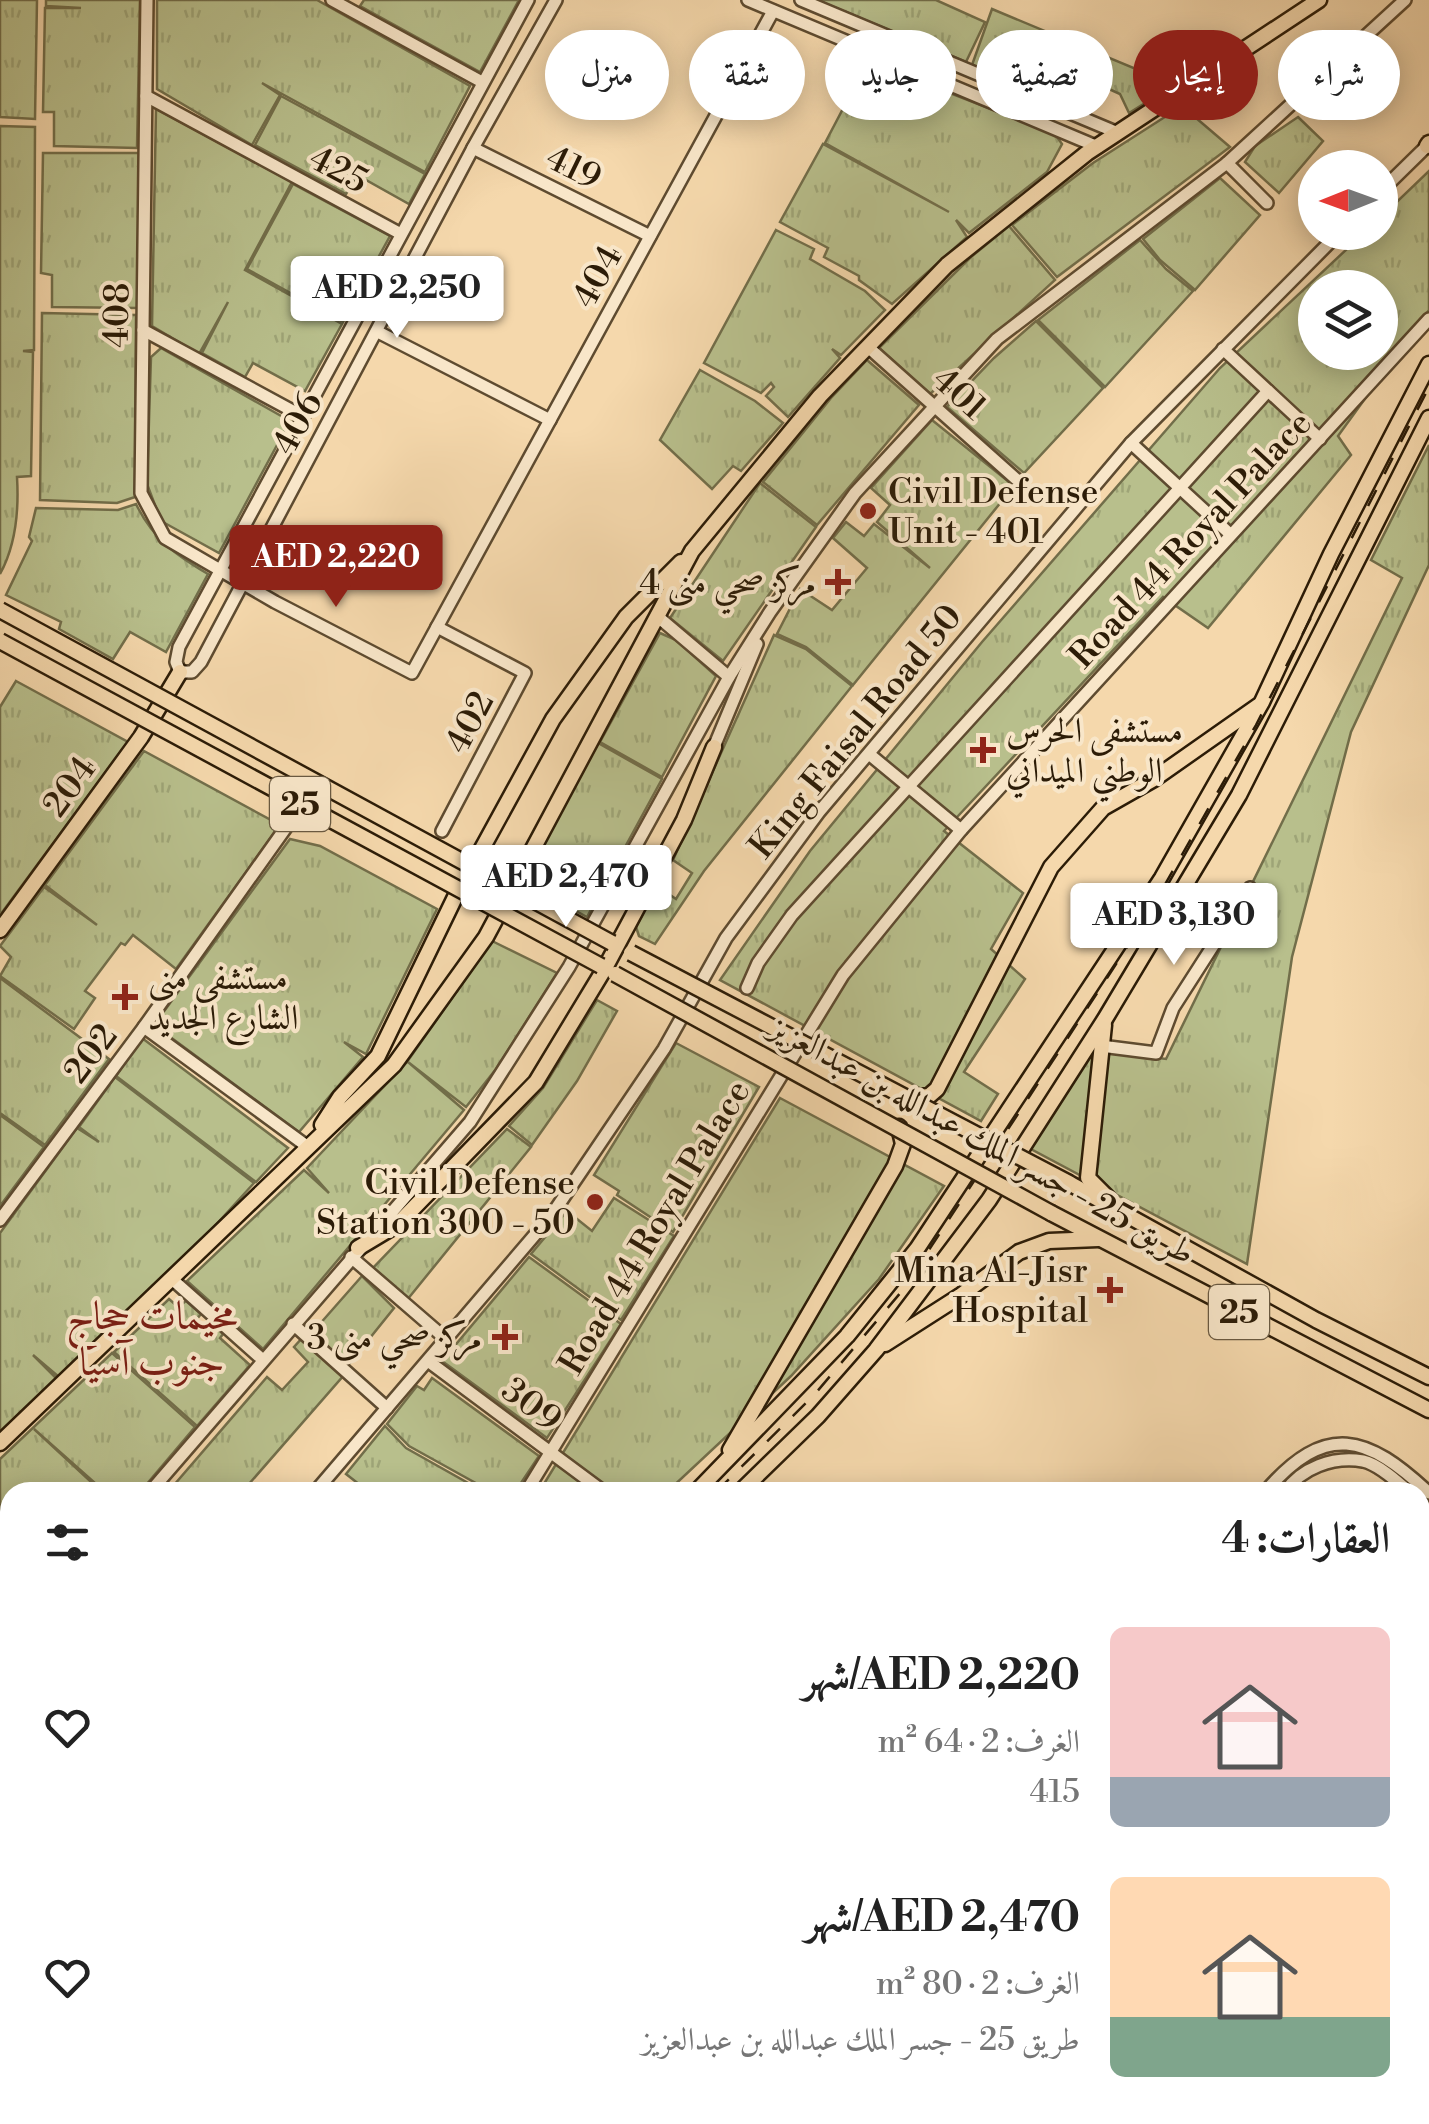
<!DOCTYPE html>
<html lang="ar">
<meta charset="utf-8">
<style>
:root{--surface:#fff;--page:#f2f2f2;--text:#222;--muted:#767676;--accent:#8f2418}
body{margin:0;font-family:"Libre Bodoni",Amiri,serif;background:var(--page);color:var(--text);direction:rtl;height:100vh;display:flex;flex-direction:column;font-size:38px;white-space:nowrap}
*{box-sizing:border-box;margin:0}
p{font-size:32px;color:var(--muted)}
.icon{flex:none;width:55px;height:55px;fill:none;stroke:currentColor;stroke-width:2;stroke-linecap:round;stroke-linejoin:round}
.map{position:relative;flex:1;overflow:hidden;direction:ltr}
.sheet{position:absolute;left:0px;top:1482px;width:1430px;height:642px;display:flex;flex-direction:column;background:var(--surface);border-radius:30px 30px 0 0;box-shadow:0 5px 25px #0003;direction:rtl}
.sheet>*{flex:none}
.guide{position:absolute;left:30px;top:30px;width:1370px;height:90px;direction:rtl;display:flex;gap:20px}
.needle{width:65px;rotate:269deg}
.fabs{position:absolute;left:1298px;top:150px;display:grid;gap:20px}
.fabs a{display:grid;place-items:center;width:100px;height:100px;border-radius:50%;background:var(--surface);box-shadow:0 5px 25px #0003;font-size:50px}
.price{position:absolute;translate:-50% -85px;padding:0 22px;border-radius:10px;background:#fff;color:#222;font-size:32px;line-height:65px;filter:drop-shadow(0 2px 5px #0008)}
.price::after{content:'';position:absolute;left:50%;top:60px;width:30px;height:22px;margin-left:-15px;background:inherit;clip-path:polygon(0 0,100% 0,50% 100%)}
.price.active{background:var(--accent);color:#fff}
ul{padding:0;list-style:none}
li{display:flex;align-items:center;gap:30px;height:250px;padding:0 40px}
li span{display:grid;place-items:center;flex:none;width:280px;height:200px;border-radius:15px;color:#555}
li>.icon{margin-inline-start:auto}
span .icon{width:120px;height:120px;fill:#fffc;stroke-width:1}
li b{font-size:42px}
h2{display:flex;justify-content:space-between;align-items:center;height:120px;padding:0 40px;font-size:42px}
.tag{padding:0 35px;border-radius:45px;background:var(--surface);box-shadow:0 5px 25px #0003;font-size:35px;line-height:90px}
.tag.active{background:var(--accent);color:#fff}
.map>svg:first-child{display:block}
.park{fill:url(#park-tufts);stroke:#726e4a;stroke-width:2.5;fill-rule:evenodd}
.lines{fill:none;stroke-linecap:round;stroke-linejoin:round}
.minor-casing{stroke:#5e4b30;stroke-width:16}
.major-casing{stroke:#2c1c07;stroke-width:19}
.minor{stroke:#f8e6c9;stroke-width:11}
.major{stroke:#f5d8ac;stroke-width:14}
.rail{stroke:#2c1c07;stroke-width:2.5;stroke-dasharray:18 18;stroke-linecap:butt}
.major-bridge-casing{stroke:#2c1c07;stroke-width:19;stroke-linecap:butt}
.major-bridge{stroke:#f5d8ac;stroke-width:14}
.poi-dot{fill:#8f2418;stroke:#f8e6c9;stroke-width:4}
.labels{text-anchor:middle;stroke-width:8;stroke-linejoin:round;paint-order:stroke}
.shield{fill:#f8e6c9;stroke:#695941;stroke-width:2.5}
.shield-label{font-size:32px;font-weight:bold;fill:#2c1c07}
.street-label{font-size:35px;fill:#2c1c07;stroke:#f8e6c9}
.poi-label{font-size:35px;fill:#2c1c07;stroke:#f8e6c9;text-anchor:end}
.quarter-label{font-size:40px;fill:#7a1f14;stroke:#f8e6c9}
</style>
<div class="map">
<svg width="1429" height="2124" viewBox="0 0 1429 2124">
<defs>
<pattern id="park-tufts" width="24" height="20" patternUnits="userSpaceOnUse" patternTransform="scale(2.5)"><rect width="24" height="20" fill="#b8bf8c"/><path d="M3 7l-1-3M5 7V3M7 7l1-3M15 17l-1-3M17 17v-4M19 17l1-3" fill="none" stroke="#9ea477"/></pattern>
</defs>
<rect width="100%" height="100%" fill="#f5d8ac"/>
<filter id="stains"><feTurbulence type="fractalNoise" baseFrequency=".002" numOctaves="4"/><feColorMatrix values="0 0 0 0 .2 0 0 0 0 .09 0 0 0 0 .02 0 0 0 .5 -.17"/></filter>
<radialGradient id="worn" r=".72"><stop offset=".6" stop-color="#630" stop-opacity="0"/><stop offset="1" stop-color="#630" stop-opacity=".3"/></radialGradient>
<g class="park">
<path d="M0 0H37L35 119 0 117Z"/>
<path d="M46 0H140L137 148 54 146V112H43L45 8H81L46 6Z"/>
<path d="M157 0H317L470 86 425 172 262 83 280 95 252 145 157 89Z"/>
<path d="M364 0H519L480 72 360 6Z"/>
<path d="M817 0H936L985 22 966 62Z"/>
<path d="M992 9 1160 79 1166 90 1129 113 1120 94 1074 73 1062 101 972 65Z"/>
<path d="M868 61 1055 134 1062 144 1047 172 969 233 956 220 967 237 892 304 859 280V276L824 257 828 248 780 222 823 144 949 212 825 143Z"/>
<path d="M281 96 425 174 409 204 357 175 346 194 255 145Z"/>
<path d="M1182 106 1230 147 1057 277 1012 225 1093 163Z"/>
<path d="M156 109 292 182 245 270 342 324 305 391 253 363 245 377 202 353 228 302 199 354 152 326Z"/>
<path d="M1298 117 1323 141 1279 193 1245 162 1255 146Z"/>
<path d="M0 126 35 127 34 350 23 351 33 352 31 476 17 477C19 510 16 545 0 574Z"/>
<path d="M43 153H139L138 308 52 307V275L41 273Z"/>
<path d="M1429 171V310L1338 436 1351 455 1208 628 1163 597 944 831 1023 893 991 949 1025 979 964 1072 998 1094 981 1121 720 980 810 851 982 642 1220 368 1364 233 1380 232V218ZM1315 288H1380V352H1315Z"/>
<path d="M1220 178 1260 215 1195 290 1160 260 1143 239Z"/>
<path d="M293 184 390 236 343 322 247 269Z"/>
<path d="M1009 226 1055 280 930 394 879 348 971 257Z"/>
<path d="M776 230 814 249 810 259 865 291 885 310 841 355 832 349 840 358 788 417 766 396 774 387 771 383 761 393 704 363Z"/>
<path d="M1140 240 1166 269 1193 291 1105 387 1038 320Z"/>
<path d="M42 313 136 315 135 497 117 503 40 500Z"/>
<path d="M1036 321 1103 388 1024 473 947 407 994 358Z"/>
<path d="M161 348 290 421 219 553 161 521 147 484 151 357Z"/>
<path d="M867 360 919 405 817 525 763 482 831 398Z"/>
<path d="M700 370 755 401 783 423 741 471 733 466 712 489 660 440Z"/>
<path d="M932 420 1014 486 853 685 806 647 777 634 800 589 832 610 867 568 833 538 846 522 864 536 874 524 930 568 877 522 890 505 871 488Z"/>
<path d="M1429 445V565L1351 732 1292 957 1247 1264 1029 1148 1092 1050 1166 1059 1402 578 1371 560Z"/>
<path d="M760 483 816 527 723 661 670 618Z"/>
<path d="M136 504C153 539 176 555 208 574L166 652 130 632 113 659 59 629 61 622 6 595 32 541 29 537 36 508 118 510Z"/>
<path d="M660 633 676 640 716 676 662 777 600 742Z"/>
<path d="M774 635 806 649 852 686 704 871 655 944 639 936 636 927 657 886 676 899 692 873 673 860Z"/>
<path d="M16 681 128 742 0 915V707Z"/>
<path d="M598 743 662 779 587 917 523 882Z"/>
<path d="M144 751 280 825 176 969 133 935 125 945 121 943 85 991 95 998 74 1029 0 976 11 957 0 946 44 887 97 925 45 885Z"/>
<path d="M290 839 320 846 437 909 366 1054 344 1042 363 1057 299 1132 154 1025Z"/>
<path d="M492 941 557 973 496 1069 466 1107 408 1062 464 1110 263 1349 187 1281 304 1170 329 1193 307 1168 407 1062Z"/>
<path d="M0 978 109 1059 45 1145 0 1113Z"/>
<path d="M597 1000 617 1011 577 1081 532 1145 509 1126 543 1088Z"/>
<path d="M142 1038 288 1148 256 1182 116 1076Z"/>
<path d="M676 1043 759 1087 673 1232 617 1195 619 1191 594 1175Z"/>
<path d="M115 1077 254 1183 213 1228 59 1377 33 1355 57 1379 0 1432V1233L77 1128 99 1142 79 1127Z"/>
<path d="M780 1098 944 1186 879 1279 791 1376 667 1492H539Z"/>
<path d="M0 1115 44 1147 0 1206Z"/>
<path d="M507 1129 531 1147 407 1300 372 1269Z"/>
<path d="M614 1198 674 1236 621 1320 531 1254 567 1211 592 1231Z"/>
<path d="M529 1257 621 1324 547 1438 442 1361Z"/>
<path d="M362 1276 394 1308 349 1364 311 1334Z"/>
<path d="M169 1299 178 1307 186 1301 201 1314 197 1319 206 1328 212 1323 223 1334 220 1338 250 1365 197 1426 114 1352Z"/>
<path d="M303 1337 344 1375 242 1492H168L267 1377 282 1390 308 1362 294 1347Z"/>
<path d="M112 1353 195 1427 140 1492H105L34 1429 102 1492H10V1526L0 1518V1459Z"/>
<path d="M432 1378 539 1456 515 1492H492L409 1446 387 1424 417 1386 424 1390Z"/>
<path d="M385 1426 406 1448 484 1492H369L346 1474Z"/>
<path d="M0 1532 10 1541V1644L5 1651 0 1647Z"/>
</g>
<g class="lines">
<defs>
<g id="minor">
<path d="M147 0 141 493 165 538 275 602 412 673 773 11"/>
<path d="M332 0 482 82"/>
<path d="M528 0 179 647 176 662 180 672H192L201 662 473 148 556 0"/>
<path d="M748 0 1098 147"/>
<path d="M801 0 1118 133"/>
<path d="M146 96 401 234"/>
<path d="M473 148 650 236"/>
<path d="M1227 163 1267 203"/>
<path d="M1380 192 1427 146"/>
<path d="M143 330 302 416"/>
<path d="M378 332 550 420"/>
<path d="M868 347 1016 479"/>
<path d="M1223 349 1320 439"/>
<path d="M1131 443 1230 534"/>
<path d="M657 616 729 677"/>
<path d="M437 627 525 673 442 831"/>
<path d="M714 747 757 644"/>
<path d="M869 754 961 830"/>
<path d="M747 988 758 963 792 915 1268 391"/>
<path d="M144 1027 308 1147"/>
<path d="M1101 1046 1156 1053 1173 1008 1250 888"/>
<path d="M0 1220 144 1027 292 819"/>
<path d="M351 1257 446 1339"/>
<path d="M173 1280 263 1360"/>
<path d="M293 1324 387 1408"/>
<path d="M428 1361 604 1492"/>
<path d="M150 1492 470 1122 569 967 729 677 770 612 855 493 997 339 1227 163 1405 0"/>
<path d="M315 1492 551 1216 664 1049 726 938 819 812 1131 443 1340 232"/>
<path d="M526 1492 843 975 961 830 1429 319"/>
<path d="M1265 1492C1326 1421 1367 1435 1429 1493"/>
<path d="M1285 1492C1301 1468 1333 1456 1363 1461 1378 1464 1398 1482 1409 1492"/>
<path d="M1420 1502 1429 1511"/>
<path d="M0 1523 10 1532"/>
<path d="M0 1668 10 1656"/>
<path d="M1420 1692 1429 1672"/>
<path d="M1420 1713 1429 1694"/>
<path d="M0 1808 10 1817"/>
<path d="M0 1863 10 1851"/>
<path d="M0 2021 10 2008"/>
<path d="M2 2124 10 2104"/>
<path d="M609 2124 614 2115"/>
<path d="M897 2124 904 2115"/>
<path d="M918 2124 924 2115"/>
<path d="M1359 2124 1360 2115"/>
</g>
<g id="major">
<path d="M1427 146 1429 143"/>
<path d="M472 867 553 719 626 617 681 562"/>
<path d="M0 930 141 737 180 672"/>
<path d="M1104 1025 1088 1178 1109 1199"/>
<path d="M910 1098 929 1096 937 1089 1051 867 1103 808 1154 779 1258 706"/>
<path d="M322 1125 340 1097 378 1056 459 889"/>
<path d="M1069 1183 1316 1320 1429 1377"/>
<path d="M1051 1213 1429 1410"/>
<path d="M358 1248 398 1224 536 1082 605 968 684 820 714 747"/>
<path d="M885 1344 960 1296 1019 1252 1049 1241 1098 1239"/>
<path d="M0 1443 394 1065 486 937 692 551 820 396 947 265 1087 153 1319 0"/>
<path d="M730 1450 895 1166 903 1144 899 1127"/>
<path d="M696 1492 847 1336 917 1249 1162 878 1262 702 1331 554 1429 364"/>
<path d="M740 1492 818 1416 876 1350 989 1200 1105 1019 1239 795 1429 418"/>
<path d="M0 2048 10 2035"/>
<path d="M0 2089 10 2073"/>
</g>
</defs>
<use href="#minor" class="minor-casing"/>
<use href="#major" class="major-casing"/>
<use href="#minor" class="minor"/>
<use href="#major" class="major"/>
<g class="rail">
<path d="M716 1492 815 1394 902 1291 1143 923 1256 725 1429 387"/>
<path d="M248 2124 253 2115"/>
</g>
<defs>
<g id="major-bridge">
<path d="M0 610 612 943"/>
<path d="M0 641 601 966"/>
<path d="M631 953 1069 1183"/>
<path d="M615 974 1051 1213"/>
</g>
</defs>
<use href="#major-bridge" class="major-bridge-casing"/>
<use href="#major-bridge" class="major-bridge"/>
</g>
<g class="poi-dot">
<circle cx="868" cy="511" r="10"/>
<path d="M833 567h10v10h10v10h-10v10h-10v-10h-10v-10h10z"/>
<path d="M978 735h10v10h10v10h-10v10h-10v-10h-10v-10h10z"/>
<path d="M120 982h10v10h10v10h-10v10h-10v-10h-10v-10h10z"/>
<circle cx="595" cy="1202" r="10"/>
<path d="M1105 1275h10v10h10v10h-10v10h-10v-10h-10v-10h10z"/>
<path d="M500 1322h10v10h10v10h-10v10h-10v-10h-10v-10h10z"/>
</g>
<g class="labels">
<g class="shield">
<rect x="270" y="777" width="60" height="54" rx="8"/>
<rect x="1209" y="1285" width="60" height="54" rx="8"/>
</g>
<g class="shield-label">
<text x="300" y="815">25</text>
<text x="1239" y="1323">25</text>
</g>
<g class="street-label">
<text transform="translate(574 167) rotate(26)" y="12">419</text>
<text transform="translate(339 169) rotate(28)" y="12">425</text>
<text transform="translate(597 276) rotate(-61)" y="12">404</text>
<text transform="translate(116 315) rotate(-89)" y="12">408</text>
<text transform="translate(960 393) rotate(42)" y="12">401</text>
<text transform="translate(297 423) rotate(-61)" y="12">406</text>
<text transform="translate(1190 539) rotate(-47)" y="12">Road 44 Royal Palace</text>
<text transform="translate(469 722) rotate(-62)" y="12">402</text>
<text transform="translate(855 731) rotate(-51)" y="12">King Faisal Road 50</text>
<text transform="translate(69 786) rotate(-54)" y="12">204</text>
<text transform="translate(90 1053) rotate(-53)" y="12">202</text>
<text transform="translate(983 1139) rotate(29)" y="12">طريق 25 - جسر الملك عبدالله بن عبدالعزيز</text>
<text transform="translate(654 1227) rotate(-59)" y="12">Road 44 Royal Palace</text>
<text transform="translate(532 1404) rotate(37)" y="12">309</text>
</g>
<g class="poi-label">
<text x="888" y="503" text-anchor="start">Civil Defense<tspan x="888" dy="40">Unit - 401</tspan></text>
<text x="816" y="594">مركز صحي منى 4</text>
<text x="1006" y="742" text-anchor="start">مستشفى الحرس<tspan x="1006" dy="40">الوطني الميداني</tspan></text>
<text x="148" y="989" text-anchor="start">مستشفى منى<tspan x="148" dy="40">الشارع الجديد</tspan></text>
<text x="575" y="1194">Civil Defense<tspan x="575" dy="40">Station 300 - 50</tspan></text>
<text x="1088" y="1282">Mina Al-Jisr<tspan x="1088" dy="40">Hospital</tspan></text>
<text x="482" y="1349">مركز صحي منى 3</text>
</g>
<g class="quarter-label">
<text x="152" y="1329">مخيمات حجاج<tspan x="152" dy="46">جنوب آسيا</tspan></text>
</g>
</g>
<rect width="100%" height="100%" filter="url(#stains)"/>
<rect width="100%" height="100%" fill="url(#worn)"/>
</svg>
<div class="fabs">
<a><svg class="needle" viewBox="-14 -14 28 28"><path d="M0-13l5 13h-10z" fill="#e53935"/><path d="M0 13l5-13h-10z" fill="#767676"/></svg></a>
<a><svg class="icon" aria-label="layers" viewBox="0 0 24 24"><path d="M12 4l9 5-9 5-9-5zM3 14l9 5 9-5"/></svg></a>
</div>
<b class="price" style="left:397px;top:341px">AED 2,250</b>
<b class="price active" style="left:336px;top:610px">AED 2,220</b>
<b class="price" style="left:566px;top:930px">AED 2,470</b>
<b class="price" style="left:1174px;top:968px">AED 3,130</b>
<div class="guide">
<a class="tag">شراء</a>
<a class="tag active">إيجار</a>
<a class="tag">تصفية</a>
<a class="tag">جديد</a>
<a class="tag">شقة</a>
<a class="tag">منزل</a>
</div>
<section class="sheet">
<h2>العقارات: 4<svg class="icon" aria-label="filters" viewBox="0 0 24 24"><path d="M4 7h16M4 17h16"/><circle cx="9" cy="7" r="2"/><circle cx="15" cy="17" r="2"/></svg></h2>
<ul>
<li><span style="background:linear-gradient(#f6c9c9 75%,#9aa5b1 0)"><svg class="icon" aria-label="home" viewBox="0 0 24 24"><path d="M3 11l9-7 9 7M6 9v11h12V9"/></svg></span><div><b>AED 2,220/شهر</b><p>الغرف: 2 · 64 m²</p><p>415</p></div><svg class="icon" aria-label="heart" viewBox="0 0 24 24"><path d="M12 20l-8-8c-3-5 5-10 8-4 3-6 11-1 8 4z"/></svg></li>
<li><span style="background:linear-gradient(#ffd9b3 70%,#7fa58c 0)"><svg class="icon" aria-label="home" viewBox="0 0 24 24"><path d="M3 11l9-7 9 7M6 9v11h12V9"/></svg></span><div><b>AED 2,470/شهر</b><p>الغرف: 2 · 80 m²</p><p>طريق 25 - جسر الملك عبدالله بن عبدالعزيز</p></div><svg class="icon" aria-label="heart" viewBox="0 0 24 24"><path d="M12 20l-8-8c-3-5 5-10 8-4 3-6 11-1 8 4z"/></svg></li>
</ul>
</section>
</div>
